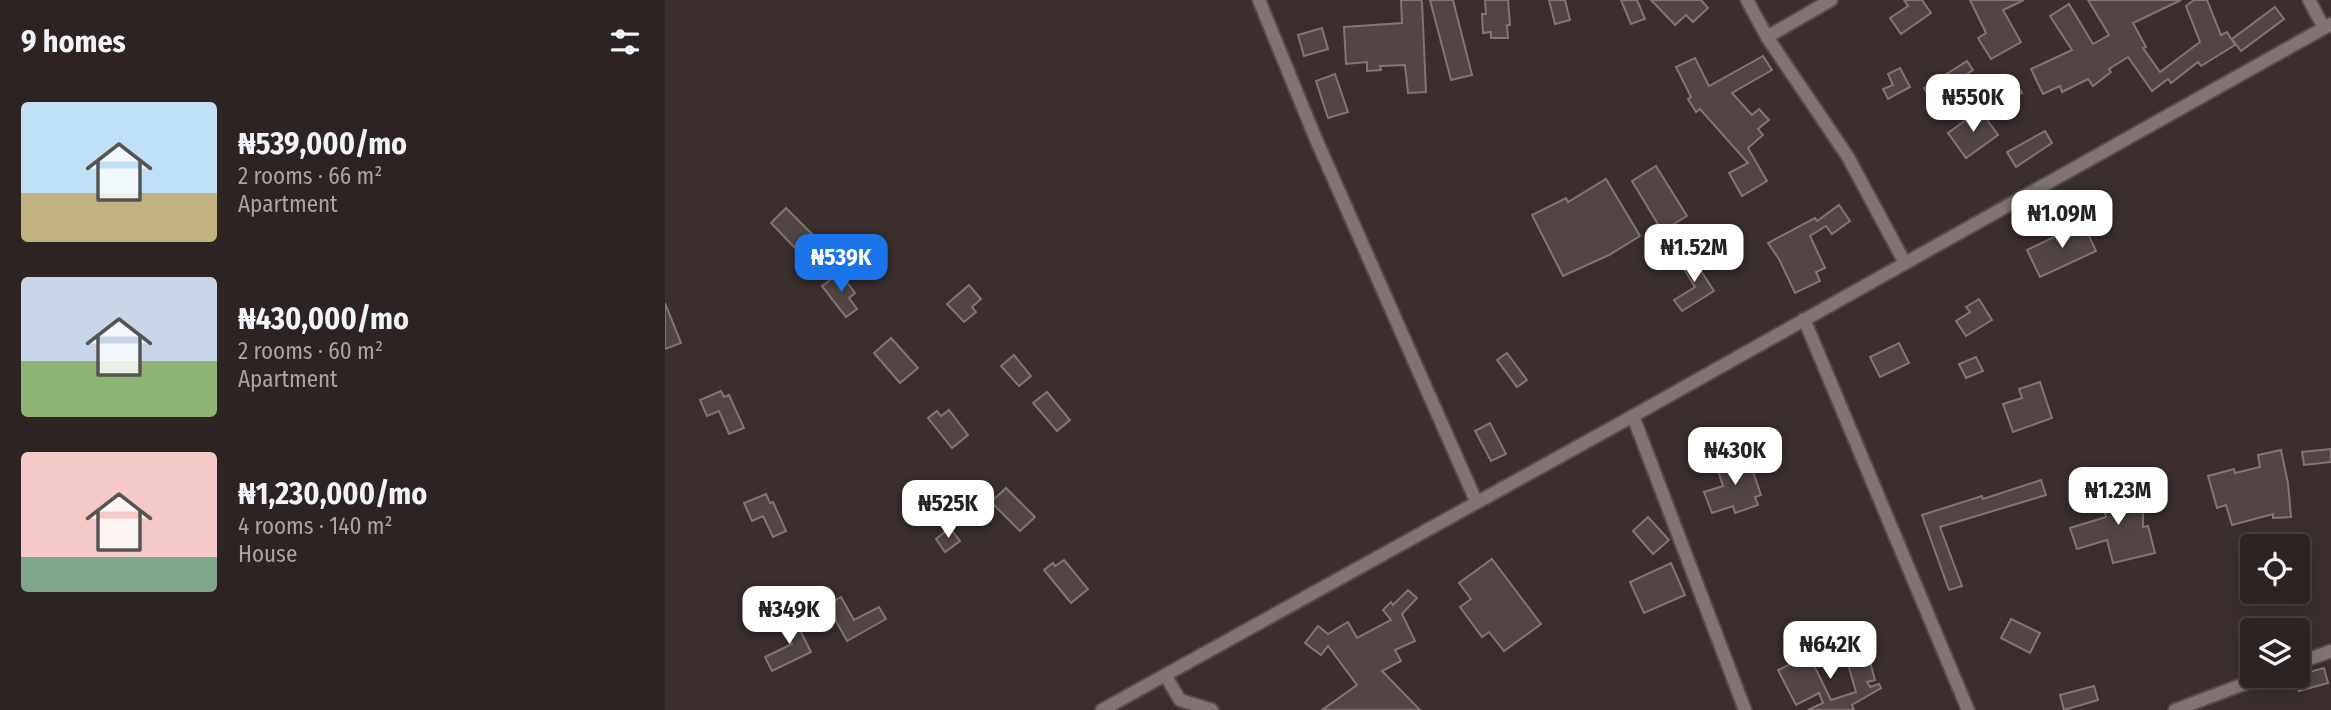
<!DOCTYPE html>
<meta charset="utf-8">
<style>
:root{--surface:#2c2322;--page:#382f2f;--text:#f1f3f6;--muted:#a6a4a5;--line:#484040;--accent:#1a73e8}
body{margin:0;font-family:"Fira Sans Condensed",sans-serif;background:var(--page);color:var(--text);height:100vh;display:flex;flex-direction:column;font-size:26px;white-space:nowrap}
*{box-sizing:border-box;margin:0}
p{font-size:23px;color:var(--muted)}
.icon{flex:none;width:38px;height:38px;fill:none;stroke:currentColor;stroke-width:2;stroke-linecap:round;stroke-linejoin:round}
.map{position:relative;flex:1;overflow:hidden}
.panel{display:flex;flex-direction:column;background:var(--surface);width:665px}
.panel>*{flex:none}
.tools{position:absolute;left:1575px;top:534px;display:grid;gap:14px}
.tools a{display:grid;place-items:center;width:70px;height:70px;border-radius:7px;background:var(--surface);box-shadow:0 4px 18px #0003,0 0 0 2px var(--line);font-size:35px}
.price{position:absolute;translate:-50% -60px;padding:0 16px;border-radius:14px;background:#fff;color:#222;font-size:23px;line-height:46px;filter:drop-shadow(0 2px 4px #0008)}
.price::after{content:'';position:absolute;left:50%;top:42px;width:21px;height:16px;margin-left:-10px;background:inherit;clip-path:polygon(0 0,100% 0,50% 100%)}
.price.selected{background:var(--accent);color:#fff}
ul{padding:0;list-style:none}
li{display:flex;align-items:center;gap:21px;height:175px;padding:0 21px}
li span{display:grid;place-items:center;flex:none;width:196px;height:140px;border-radius:7px;color:#555}
li>.icon{margin-inline-start:auto}
span .icon{width:84px;height:84px;fill:#fffc;stroke-width:1}
li b{font-size:30px}
h2{display:flex;justify-content:space-between;align-items:center;height:84px;padding:0 21px;font-size:30px}
main{display:flex;flex:1;min-height:0}
.map>svg:first-child{display:block}
.building{fill:#524644;stroke:#837573;stroke-width:2}
.lines{fill:none;stroke-linecap:round;stroke-linejoin:round}
.minor-casing{stroke:#564c4b;stroke-width:16}
.minor{stroke:#827472;stroke-width:12}
</style>
<main>
<section class="panel">
<h2>9 homes<svg class="icon" aria-label="filters" viewBox="0 0 24 24"><path d="M4 7h16M4 17h16"/><circle cx="9" cy="7" r="2"/><circle cx="15" cy="17" r="2"/></svg></h2>
<ul>
<li><span style="background:linear-gradient(#bfe0f5 65%,#c2b280 0)"><svg class="icon" aria-label="home" viewBox="0 0 24 24"><path d="M3 11l9-7 9 7M6 9v11h12V9"/></svg></span><div><b>₦539,000/mo</b><p>2 rooms · 66 m²</p><p>Apartment</p></div></li>
<li><span style="background:linear-gradient(#c9d6e8 60%,#8fb573 0)"><svg class="icon" aria-label="home" viewBox="0 0 24 24"><path d="M3 11l9-7 9 7M6 9v11h12V9"/></svg></span><div><b>₦430,000/mo</b><p>2 rooms · 60 m²</p><p>Apartment</p></div></li>
<li><span style="background:linear-gradient(#f6c9c9 75%,#7fa58c 0)"><svg class="icon" aria-label="home" viewBox="0 0 24 24"><path d="M3 11l9-7 9 7M6 9v11h12V9"/></svg></span><div><b>₦1,230,000/mo</b><p>4 rooms · 140 m²</p><p>House</p></div></li>
</ul>
</section>
<div class="map">
<svg width="1666" height="710" viewBox="0 0 1666 710">
<rect width="100%" height="100%" fill="#3b2f2e"/>
<g class="building">
<path d="M736 0H756L757 2 761 92 743 93 740 65 715 66 716 70 702 71V62L681 64 679 27 737 23Z"/>
<path d="M765 0H788L807 75 786 80Z"/>
<path d="M820 0H843L845 25H842L843 38H826V32L818 33 817 14H821Z"/>
<path d="M884 0H900L905 20 890 24Z"/>
<path d="M956 0H972L980 19 966 24Z"/>
<path d="M986 0H1036L1043 8 1028 22 1021 15 1010 25Z"/>
<path d="M1239 0H1257L1266 13 1236 34 1225 18 1243 6Z"/>
<path d="M1305 0H1359L1338 10 1356 42 1326 59 1313 38 1321 33Z"/>
<path d="M1423 0H1516L1468 23 1481 47 1478 48 1495 72 1535 42 1521 6 1529 0H1542L1556 35 1562 32 1570 45 1536 66 1533 62 1506 83 1503 79 1487 91 1463 57 1444 69 1446 72 1428 86 1423 79 1397 92 1395 86 1378 94 1366 69 1407 50 1385 16 1404 4 1428 44 1444 35Z"/>
<path d="M1610 7 1619 19 1576 51 1567 39Z"/>
<path d="M657 28 663 49 639 56 633 35Z"/>
<path d="M1098 56 1107 70 1067 93 1087 115 1094 109 1104 120 1093 129 1098 135 1083 148 1102 181 1077 196 1064 173 1083 163 1035 109 1031 112 1023 99 1026 97 1011 67 1030 58 1044 86Z"/>
<path d="M1302 61 1308 70 1275 92 1280 101 1270 107 1259 88Z"/>
<path d="M1235 68 1245 87 1223 99 1218 89 1228 85 1223 74Z"/>
<path d="M670 74 683 112 663 118 651 81Z"/>
<path d="M1348 78 1357 93 1347 99 1343 94 1326 102 1321 91Z"/>
<path d="M1315 110 1333 135 1301 158 1283 133Z"/>
<path d="M1380 131 1387 143 1351 167 1342 152Z"/>
<path d="M991 166 1022 216 997 231 967 181Z"/>
<path d="M941 179 975 236 944 255 898 276 867 215 901 198 903 202Z"/>
<path d="M1174 205 1185 221 1167 234 1161 226 1145 236 1160 268 1151 272 1155 281 1130 293 1114 259 1103 243 1150 218 1152 221Z"/>
<path d="M121 208 148 235 132 250 106 223Z"/>
<path d="M1418 223 1431 251 1375 277 1362 250Z"/>
<path d="M1025 254 1049 291 1017 311 1009 300 1030 287 1014 261Z"/>
<path d="M175 273 190 293 184 298 192 309 181 317 157 286Z"/>
<path d="M304 285 316 299 307 307 311 312 299 322 282 304Z"/>
<path d="M1314 299 1327 320 1301 336 1291 321 1305 312 1301 307Z"/>
<path d="M0 303 16 343 0 349Z"/>
<path d="M226 338 253 368 235 383 209 353Z"/>
<path d="M1234 343 1244 363 1215 377 1205 357Z"/>
<path d="M842 353 862 380 852 387 832 360Z"/>
<path d="M349 355 366 376 354 386 336 366Z"/>
<path d="M1311 357 1318 371 1301 378 1294 364Z"/>
<path d="M1375 382 1387 418 1348 432 1338 404 1357 398 1354 389Z"/>
<path d="M56 391 59 397 64 395 79 428 64 434 54 411 42 416 35 400Z"/>
<path d="M382 392 405 420 392 431 368 403Z"/>
<path d="M284 410 303 435 287 448 263 418 272 411 276 416Z"/>
<path d="M825 423 841 454 826 461 810 431Z"/>
<path d="M1666 449V462L1639 465 1637 452Z"/>
<path d="M1616 450 1623 483 1626 517 1608 518V514L1567 525 1561 505 1552 508 1543 476 1569 469 1570 473 1595 467 1593 455Z"/>
<path d="M1082 454 1096 495 1090 497 1093 505 1070 513 1068 506 1047 513 1039 492 1058 486 1051 465Z"/>
<path d="M1376 480 1381 495 1275 527 1297 586 1284 590 1257 515 1317 496 1318 499Z"/>
<path d="M341 488 370 517 355 531 326 502Z"/>
<path d="M1461 488H1475L1476 500H1478V527L1483 526 1490 553 1448 563 1442 540 1412 549 1405 528 1441 517 1435 495Z"/>
<path d="M101 494 105 503 108 502 121 531 108 537 98 516 87 521 79 503Z"/>
<path d="M983 517 1004 540 988 554 968 531Z"/>
<path d="M285 528 295 541 280 552 271 539Z"/>
<path d="M827 559 876 624 839 651 824 632 817 637 795 607 806 599 794 583Z"/>
<path d="M399 560 423 589 406 603 379 570 388 563 390 566Z"/>
<path d="M1006 563 1020 595 979 613 965 582Z"/>
<path d="M743 590 752 598 737 614 750 641 730 650 736 661 717 671 755 710H657L692 685 663 646 656 655 640 643 653 626 663 634 683 622 692 638 726 620 718 610 726 602 728 605Z"/>
<path d="M176 597 189 620 214 607 221 619 182 641 162 605Z"/>
<path d="M127 614 146 652 107 671 100 657 127 644 115 621Z"/>
<path d="M1346 619 1375 633 1365 653 1336 638Z"/>
<path d="M1200 644 1210 680 1202 682 1205 687 1214 684 1216 688 1187 705 1189 710H1143L1158 703 1154 693 1131 705 1113 670 1144 655 1166 700 1191 692 1179 650Z"/>
<path d="M1659 668 1663 683 1634 691 1630 676Z"/>
<path d="M1429 686 1433 700 1399 710 1395 695Z"/>
</g>
<g class="lines">
<defs>
<g id="minor">
<path d="M594 0 650 137 811 501"/>
<path d="M1082 0 1102 37 1183 157 1240 263"/>
<path d="M1644 0 1659 28"/>
<path d="M1102 37 1166 0"/>
<path d="M1139 319 1303 710"/>
<path d="M968 416 1080 710"/>
<path d="M1633 663 1666 651"/>
<path d="M500 675 515 700 547 710"/>
<path d="M437 710 968 416 1666 24"/>
<path d="M1510 710 1600 676"/>
</g>
</defs>
<use href="#minor" class="minor-casing"/>
<use href="#minor" class="minor"/>
</g>
</svg>
<div class="tools">
<a><svg class="icon" aria-label="locate" viewBox="0 0 24 24"><circle cx="12" cy="12" r="6"/><path d="M12 2v4M12 18v4M2 12h4M18 12h4"/></svg></a>
<a><svg class="icon" aria-label="layers" viewBox="0 0 24 24"><path d="M12 4l9 5-9 5-9-5zM3 14l9 5 9-5"/></svg></a>
</div>
<b class="price" style="left:1308px;top:134px">₦550K</b>
<b class="price" style="left:1397px;top:250px">₦1.09M</b>
<b class="price" style="left:1029px;top:284px">₦1.52M</b>
<b class="price selected" style="left:176px;top:294px">₦539K</b>
<b class="price" style="left:1070px;top:487px">₦430K</b>
<b class="price" style="left:1453px;top:527px">₦1.23M</b>
<b class="price" style="left:283px;top:540px">₦525K</b>
<b class="price" style="left:124px;top:646px">₦349K</b>
<b class="price" style="left:1165px;top:681px">₦642K</b>
</div>
</main>
